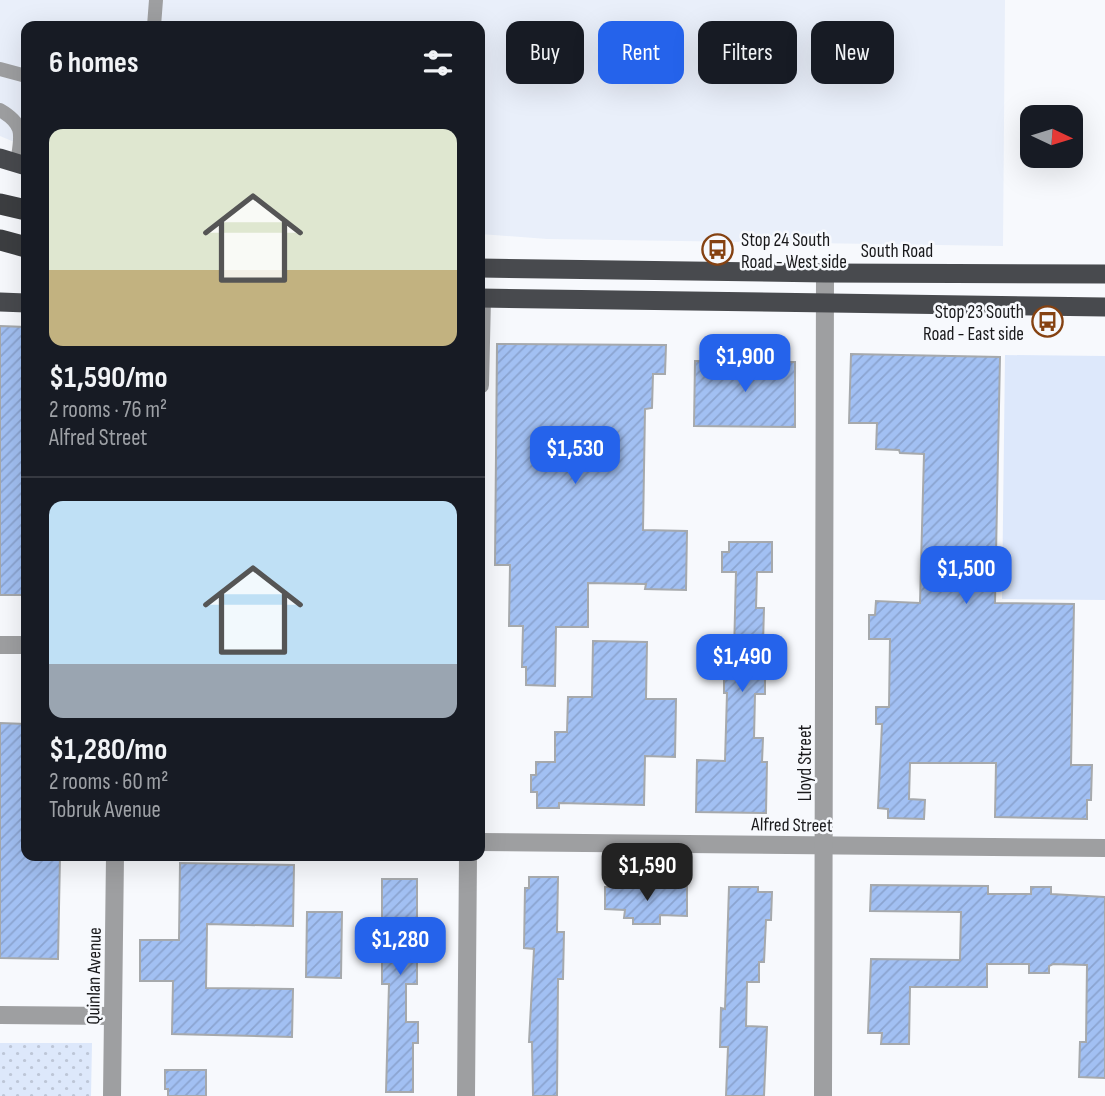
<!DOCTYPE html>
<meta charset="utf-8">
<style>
:root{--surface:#171b24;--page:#20242c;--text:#f1f3f6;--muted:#9ea1a6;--line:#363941;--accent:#2563eb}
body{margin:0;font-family:"Sofia Sans Condensed",sans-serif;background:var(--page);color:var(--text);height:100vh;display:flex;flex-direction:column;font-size:26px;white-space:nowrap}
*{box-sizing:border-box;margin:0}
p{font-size:23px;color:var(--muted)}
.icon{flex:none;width:38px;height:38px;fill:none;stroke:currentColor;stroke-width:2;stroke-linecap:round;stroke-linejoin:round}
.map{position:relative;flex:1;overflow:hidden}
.sheet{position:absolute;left:21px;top:21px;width:464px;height:840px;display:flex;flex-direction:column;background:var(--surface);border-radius:14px;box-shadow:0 7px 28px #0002}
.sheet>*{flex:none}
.guide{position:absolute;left:506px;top:21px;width:494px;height:63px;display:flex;gap:14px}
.needle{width:46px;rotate:94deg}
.fabs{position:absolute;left:1020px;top:105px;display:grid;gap:14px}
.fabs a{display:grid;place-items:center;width:63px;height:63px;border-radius:14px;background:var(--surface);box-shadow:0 7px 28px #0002;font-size:35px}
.price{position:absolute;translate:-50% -60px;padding:0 16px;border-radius:14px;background:var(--accent);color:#fff;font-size:23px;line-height:46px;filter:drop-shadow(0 2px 4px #0008)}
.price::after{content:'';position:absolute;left:50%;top:42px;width:21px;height:16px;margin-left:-10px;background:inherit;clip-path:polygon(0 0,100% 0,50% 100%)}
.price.selected{background:#222;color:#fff}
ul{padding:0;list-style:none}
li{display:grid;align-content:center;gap:14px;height:371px;padding:0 28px}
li+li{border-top:2px solid var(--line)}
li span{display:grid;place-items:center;height:217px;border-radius:14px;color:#555}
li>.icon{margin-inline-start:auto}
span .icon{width:126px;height:126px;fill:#fffc;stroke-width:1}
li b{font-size:30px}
h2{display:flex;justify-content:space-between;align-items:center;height:84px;padding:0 28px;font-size:30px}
.pill{padding:0 24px;border-radius:14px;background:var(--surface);box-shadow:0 7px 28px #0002;font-size:24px;line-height:63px}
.pill.selected{background:var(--accent);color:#fff}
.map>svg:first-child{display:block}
.built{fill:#e9effa}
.green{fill:#dde8fb}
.park{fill:url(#park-dots)}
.building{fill:url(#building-hatch);stroke:#a6a9ac;stroke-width:2}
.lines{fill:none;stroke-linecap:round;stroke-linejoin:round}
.service{stroke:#9e9fa1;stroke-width:14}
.minor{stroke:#9e9fa1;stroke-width:18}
.tertiary{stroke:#9e9fa1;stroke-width:18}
.trunk{stroke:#484a4e;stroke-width:19}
.motorway{stroke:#3c3e41;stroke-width:21}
.labels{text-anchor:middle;stroke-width:5;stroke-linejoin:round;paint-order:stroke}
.poi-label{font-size:19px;fill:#19191b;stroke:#f7f9fd;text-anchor:start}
.street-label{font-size:19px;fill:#19191b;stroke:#f7f9fd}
</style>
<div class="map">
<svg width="1105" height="1096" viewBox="0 0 1105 1096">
<defs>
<pattern id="park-dots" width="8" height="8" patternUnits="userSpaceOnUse" patternTransform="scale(1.75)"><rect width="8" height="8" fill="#dde8fb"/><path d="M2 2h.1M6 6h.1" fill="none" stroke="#bdc6d7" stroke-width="1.8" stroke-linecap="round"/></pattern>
<pattern id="building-hatch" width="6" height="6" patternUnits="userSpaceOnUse" patternTransform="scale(1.75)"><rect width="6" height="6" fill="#a2c0f3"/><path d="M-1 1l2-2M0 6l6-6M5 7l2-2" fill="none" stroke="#8ba4d0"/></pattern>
</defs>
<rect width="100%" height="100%" fill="#f7f9fd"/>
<path class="built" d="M0 0H1005L1003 246 547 239 480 234V26H26V147L0 136Z"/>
<path class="green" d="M1005 355 1105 356V600L1002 599Z"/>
<path class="park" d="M0 1043H92L91 1096H0Z"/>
<g class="building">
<path d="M0 326 26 327V595H0Z"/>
<path d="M497 344 666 345 665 374H653L652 408 645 409 643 530 687 531 686 590 645 589 646 584 588 583V627H556L555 686 526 685V667H522L523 626H509L510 565H495Z"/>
<path d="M851 354 1000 357 995 603 1074 604 1071 765H1092L1091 800H1087V819L995 817 996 763H910L909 799 925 800 924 819 888 818V809L878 808 882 724H876V707H889L890 639H869V615H875L876 601 920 603 924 454 900 453 899 450 876 449 877 423H849Z"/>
<path d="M695 361 795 362V427L694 426Z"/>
<path d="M729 542H772V572H757L756 608H764L763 644H784V666L765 665V694H755L754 738H763L762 762H767L766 813 696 812 697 760 725 761 727 693H724V653H734L736 572H722V552H729Z"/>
<path d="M593 641 647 642 646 699H676L675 757 645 756 644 805 559 803V808H537V792H531V775H536V762H555V732H567L568 697H592Z"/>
<path d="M0 723 26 724V856H60L58 959 0 958Z"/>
<path d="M180 863 294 865 293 926 207 924 206 988 293 989 292 1037 172 1034 173 981H140V940H179Z"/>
<path d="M529 877H558L557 932H564L563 979H558L557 1096H533L532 1042H529L534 949 524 948 525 888H529Z"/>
<path d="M382 879H417V984H406V1022H418V1043H413V1092H386L389 984H382Z"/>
<path d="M871 885 988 886V894H1031V887H1051V894L1105 897V1078L1079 1077 1080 1042H1086L1087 965 1053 964 1049 966V973H1029V964H987V987H910L909 1044H881L882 1033H868L871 959 960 960 961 912 870 911Z"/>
<path d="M605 887H687V916L660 915V924H633V918H624L625 910 605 909Z"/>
<path d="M729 887H758V892H772L771 920H766L764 962H759V982H747L746 1026 767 1027 764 1096H726L728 1047H720L721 1008 725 1009Z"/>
<path d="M307 912H342L341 978 306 977Z"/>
<path d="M165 1070H206V1096H168V1089H165Z"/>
</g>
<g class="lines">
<g class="service">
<path d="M154 26 156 0"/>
<path d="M0 69 26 76"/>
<path d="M0 110C26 125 21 136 17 163"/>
</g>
<g class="minor">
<path d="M480 385 482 299"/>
<path d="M0 645H26"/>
<path d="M480 842 1105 848"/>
<path d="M0 1015 113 1016"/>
<path d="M466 1096 468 856"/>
<path d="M823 1096 825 273"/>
</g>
<path class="tertiary" d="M112 1096 115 856"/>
<g class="trunk">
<path d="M0 158 26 166"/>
<path d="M480 268 825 273 1105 274"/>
<path d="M480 298 1105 307"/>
<path d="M0 302 26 303"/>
</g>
<g class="motorway">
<path d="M0 204 26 210"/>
<path d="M0 240 26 247"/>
</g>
</g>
<defs>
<symbol id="bus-ring" viewBox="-11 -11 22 22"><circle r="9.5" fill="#f7f9fd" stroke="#854212" stroke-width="1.5"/><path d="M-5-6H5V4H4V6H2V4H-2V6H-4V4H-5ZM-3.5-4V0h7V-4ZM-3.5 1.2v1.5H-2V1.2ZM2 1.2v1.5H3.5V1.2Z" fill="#854212"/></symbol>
</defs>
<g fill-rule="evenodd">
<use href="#bus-ring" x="700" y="232" width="35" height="35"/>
<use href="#bus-ring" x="1030" y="304" width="35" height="35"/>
</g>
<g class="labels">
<g class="poi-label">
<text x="741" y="246">Stop 24 South<tspan x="741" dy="22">Road - West side</tspan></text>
<text x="1024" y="318" text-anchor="end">Stop 23 South<tspan x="1024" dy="22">Road - East side</tspan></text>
</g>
<g class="street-label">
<text x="897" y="257">South Road</text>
<text transform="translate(804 763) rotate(-90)" y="7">Lloyd Street</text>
<text transform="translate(792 824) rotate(1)" y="7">Alfred Street</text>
<text transform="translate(93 976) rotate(-89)" y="7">Quinlan Avenue</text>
</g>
</g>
</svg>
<div class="fabs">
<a><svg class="needle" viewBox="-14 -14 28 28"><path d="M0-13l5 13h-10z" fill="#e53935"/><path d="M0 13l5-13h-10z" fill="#9ea1a6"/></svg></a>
</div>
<b class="price" style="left:745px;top:394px">$1,900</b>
<b class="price" style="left:575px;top:486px">$1,530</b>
<b class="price" style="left:966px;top:606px">$1,500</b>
<b class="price" style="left:742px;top:694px">$1,490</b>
<b class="price selected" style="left:647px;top:903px">$1,590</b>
<b class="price" style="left:400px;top:977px">$1,280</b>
<div class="guide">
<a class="pill">Buy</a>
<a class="pill selected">Rent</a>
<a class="pill">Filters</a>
<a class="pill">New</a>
</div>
<section class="sheet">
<h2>6 homes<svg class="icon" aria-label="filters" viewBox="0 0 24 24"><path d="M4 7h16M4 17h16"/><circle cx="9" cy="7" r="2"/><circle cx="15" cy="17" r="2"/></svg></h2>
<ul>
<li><span style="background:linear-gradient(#dfe7d0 65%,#c2b280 0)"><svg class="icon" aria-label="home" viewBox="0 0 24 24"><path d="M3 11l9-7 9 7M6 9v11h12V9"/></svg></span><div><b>$1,590/mo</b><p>2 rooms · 76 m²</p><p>Alfred Street</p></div></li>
<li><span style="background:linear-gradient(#bfe0f5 75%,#9aa5b1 0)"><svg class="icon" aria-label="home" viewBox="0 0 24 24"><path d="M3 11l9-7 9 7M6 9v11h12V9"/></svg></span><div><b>$1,280/mo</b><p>2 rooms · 60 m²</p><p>Tobruk Avenue</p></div></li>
</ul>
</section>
</div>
